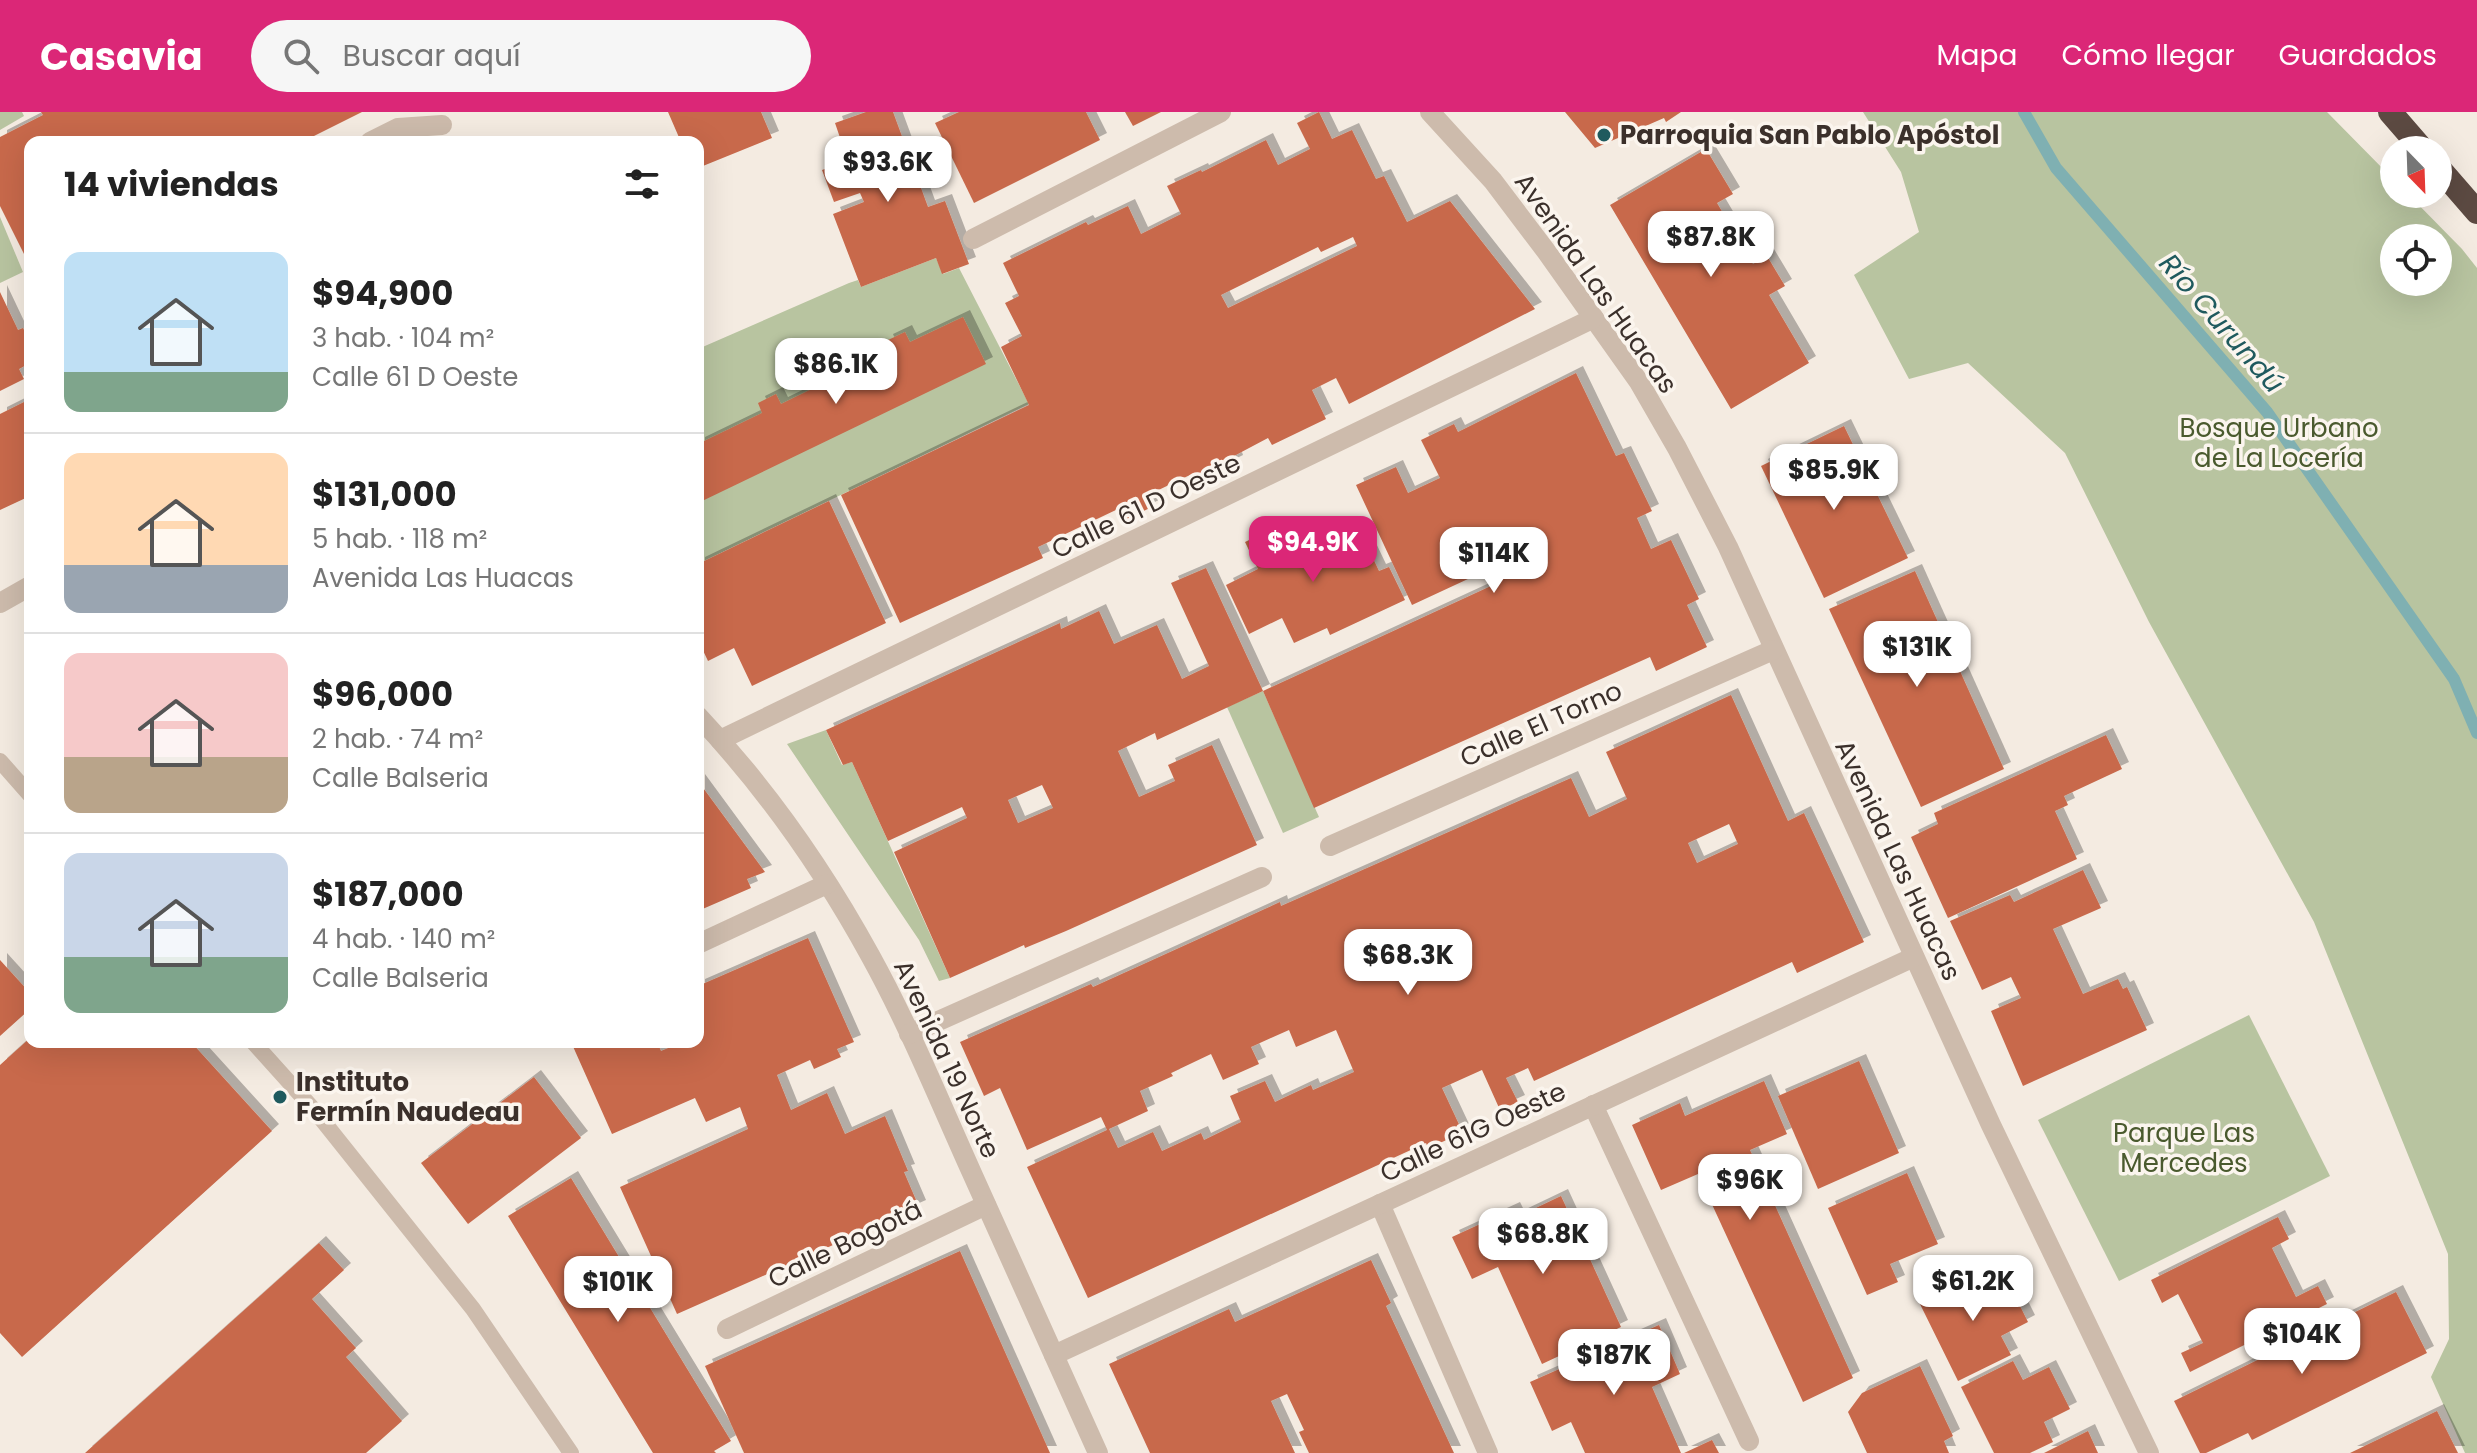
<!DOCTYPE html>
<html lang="es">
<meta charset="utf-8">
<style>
:root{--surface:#fff;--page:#f6f6f6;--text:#222;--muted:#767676;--line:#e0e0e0;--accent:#db2777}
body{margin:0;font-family:Poppins,sans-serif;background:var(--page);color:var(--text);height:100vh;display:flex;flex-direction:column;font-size:30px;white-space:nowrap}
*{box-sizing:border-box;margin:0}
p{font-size:26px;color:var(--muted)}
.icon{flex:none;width:44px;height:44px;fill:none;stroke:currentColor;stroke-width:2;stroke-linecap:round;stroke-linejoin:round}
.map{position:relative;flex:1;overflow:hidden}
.drawer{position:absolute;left:24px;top:24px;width:680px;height:912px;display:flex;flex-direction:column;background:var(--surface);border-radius:16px;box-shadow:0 8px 32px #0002}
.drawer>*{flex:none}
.needle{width:52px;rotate:157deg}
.buttons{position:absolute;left:2380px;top:24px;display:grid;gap:16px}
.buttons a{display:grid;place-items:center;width:72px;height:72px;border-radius:50%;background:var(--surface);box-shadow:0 8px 32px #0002;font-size:40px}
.price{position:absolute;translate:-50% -68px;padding:0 18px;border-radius:16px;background:#fff;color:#222;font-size:26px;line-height:52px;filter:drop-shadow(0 2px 4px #0008)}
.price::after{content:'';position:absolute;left:50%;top:48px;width:24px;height:18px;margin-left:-12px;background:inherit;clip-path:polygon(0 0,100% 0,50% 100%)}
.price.current{background:var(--accent);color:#fff}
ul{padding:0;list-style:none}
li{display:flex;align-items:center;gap:24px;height:200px;padding:0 40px}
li+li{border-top:2px solid var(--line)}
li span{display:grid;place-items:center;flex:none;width:224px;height:160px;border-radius:16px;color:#555}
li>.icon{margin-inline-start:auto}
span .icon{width:96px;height:96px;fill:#fffc;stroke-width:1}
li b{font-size:34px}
h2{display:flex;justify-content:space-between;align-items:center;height:96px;padding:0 40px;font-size:34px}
header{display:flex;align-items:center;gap:48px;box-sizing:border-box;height:112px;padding:0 40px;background:var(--accent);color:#fff}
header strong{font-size:38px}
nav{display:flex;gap:44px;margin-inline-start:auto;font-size:28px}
.search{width:560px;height:72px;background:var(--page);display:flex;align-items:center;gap:20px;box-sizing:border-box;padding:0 28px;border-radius:44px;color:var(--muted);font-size:30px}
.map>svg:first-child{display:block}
.green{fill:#b8c4a0;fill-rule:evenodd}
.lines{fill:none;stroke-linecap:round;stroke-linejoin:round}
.stream{stroke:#7fb0b2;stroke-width:12}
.building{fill:#c8694b;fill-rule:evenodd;filter:url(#shadow)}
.lane{stroke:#cdbbac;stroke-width:16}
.street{stroke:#cdbbac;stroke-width:20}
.highway{stroke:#5c4a42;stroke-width:24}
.poi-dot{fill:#1f5a5e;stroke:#fbf5ee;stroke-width:3}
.labels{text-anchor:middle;stroke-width:7;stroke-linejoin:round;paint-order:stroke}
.poi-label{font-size:26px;font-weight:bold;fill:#3b302b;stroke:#fbf5ee;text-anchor:start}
.street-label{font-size:26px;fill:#3b302b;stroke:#fbf5ee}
.park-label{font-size:26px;fill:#4a5a2e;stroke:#fbf5ee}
.water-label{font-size:28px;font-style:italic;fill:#1f5a5e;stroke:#fbf5ee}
</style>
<header>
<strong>Casavia</strong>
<div class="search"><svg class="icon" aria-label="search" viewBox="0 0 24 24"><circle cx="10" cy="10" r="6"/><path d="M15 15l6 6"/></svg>Buscar aquí</div>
<nav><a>Mapa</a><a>Cómo llegar</a><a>Guardados</a></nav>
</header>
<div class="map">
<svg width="2477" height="1341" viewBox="0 0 2477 1341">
<defs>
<filter id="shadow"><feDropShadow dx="7" dy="-7" stdDeviation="0" flood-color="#0004"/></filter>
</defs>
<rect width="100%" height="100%" fill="#f4ebe1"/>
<g class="green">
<path d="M0 0H22L24 4 0 18Z"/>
<path d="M1863 0H2327L2394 68V82H2408L2462 137 2477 156V1341H2465L2431 1265 2449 1227 2448 1142 2314 810 2149 510 2065 341 1968 251 1909 267 1854 163 1919 120 1901 60ZM2394 126H2438V170H2394Z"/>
<path d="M0 105 23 160 0 171Z"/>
<path d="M936 146 943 162 959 156 1029 292 698 452V237L849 171 858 168 861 175Z"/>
<path d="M1263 579 1319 705 1283 721 1227 595Z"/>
<path d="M826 618 842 653 852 650 950 866 939 869 919 828 787 632Z"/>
<path d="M2249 903 2330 1064 2119 1169 2038 1008Z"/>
</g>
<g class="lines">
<path class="stream" d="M2024 0 2056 56 2267 300 2454 567 2477 621"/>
</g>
<g class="building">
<path d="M41 0H362L302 30H30V154L0 94V25L43 3Z"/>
<path d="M668 0H761L772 26 698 56V30H681Z"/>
<path d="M866 0H893L928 95 945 89 969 152 942 162 936 146 861 175 833 102 864 90 860 81 834 90 822 58 848 49 835 11Z"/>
<path d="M959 0H1086L1100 28 974 91 935 11Z"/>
<path d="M1125 0H1161L1133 14Z"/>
<path d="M1319 0 1332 27 1352 18 1376 67 1384 64 1407 110 1450 89 1535 197 1349 292 1336 266 1312 278 1326 307 1272 333 1268 326 1234 344 1236 350 1194 371 1190 363 1148 383 1154 394 1123 409 1118 397 1038 435 1043 446 900 511 841 383 1029 293 1001 235 1022 224 1005 191 1019 184 1003 151 1086 110 1088 113 1128 94 1141 122 1181 102 1167 74 1201 58 1202 60 1266 28 1278 53 1310 37 1297 11ZM1353 125 1357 134 1228 196 1221 183 1318 135 1321 140Z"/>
<path d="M1565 0H1681L1666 10 1664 6 1595 36Z"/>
<path d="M1706 37 1733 82 1717 91 1753 152 1767 144 1785 174 1769 183 1809 251 1731 297 1610 93Z"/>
<path d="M0 180 18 218 23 216 30 230V251L19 257 24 267 0 279Z"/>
<path d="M963 205 986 252 698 391V332L762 301 758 291 776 282 781 292 890 239 886 229 905 220 910 230Z"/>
<path d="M1576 261 1616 344 1624 341 1652 399 1637 406 1651 437 1671 428 1699 487 1687 493 1707 535 1656 559 1650 545 1314 696 1263 579 1491 474 1483 460 1412 493 1356 373 1396 355 1408 381 1440 366 1421 328 1454 312 1458 320Z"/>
<path d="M30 287V384L0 398V302Z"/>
<path d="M1844 314 1908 446 1824 486 1761 354Z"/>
<path d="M829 389 886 511 752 574 734 536 708 549 698 528V452Z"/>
<path d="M1356 411 1379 459 1389 455 1405 488 1330 523 1327 516 1294 531 1282 506 1249 522 1226 473 1258 457 1245 430 1278 414 1291 441Z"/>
<path d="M1206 456 1263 579 1157 628 1155 621 1118 639 1139 685 1175 669 1168 653 1212 633 1257 733 1066 819 1025 836 1024 833 950 866 894 740 967 706 962 695 888 729 852 650 843 653 826 618 1060 511 1061 517 1099 499 1114 532 1157 513 1182 567 1209 554 1171 471ZM1042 673 1053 696 1018 711 1008 688Z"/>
<path d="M1915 459 2004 657 1921 695 1829 497Z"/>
<path d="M1731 583 1788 709 1804 701 1864 830 1797 861 1792 850 1534 969 1528 956 1506 966 1518 990 1500 998 1482 958 1442 976 1463 1021 1428 1036 1426 1031 1088 1186 1027 1055 1107 1018 1101 1005 1027 1038 1000 976 984 984 960 930 1091 872 1093 875 1280 790 1281 794 1571 666 1589 705 1627 687 1606 640ZM1729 712 1738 732 1697 751 1688 731ZM1289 918 1296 935 1336 918 1354 960 1313 978 1311 973 1275 990 1265 969 1230 984 1241 1010 1204 1028 1201 1021 1162 1039 1153 1020 1118 1036 1109 1017 1148 999 1140 979 1173 964 1171 961 1211 942 1223 968 1259 952 1251 935Z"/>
<path d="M2106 623 2122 657 2064 684 2068 693 2055 699 2077 747 1948 806 1911 725 1938 712 1934 701Z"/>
<path d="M698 669 765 760 747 767 751 776 698 799Z"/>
<path d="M2083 758 2101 796 2053 817 2083 882 2118 867 2123 877 2127 875 2147 918 2023 974 1991 899 2021 886 2011 865 1982 878 1950 809 2010 783 2014 790Z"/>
<path d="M808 826 854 930 837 937 841 945 814 957 810 948 777 963 791 998 827 981 845 1022 885 1004 908 1059 904 1060 919 1095 677 1202 620 1075 748 1017 740 995 706 1010 695 986 612 1022 571 930H657L661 939 673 934 671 930H698V874Z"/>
<path d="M0 848 30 881V897L0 924Z"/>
<path d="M30 926V930H191L272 1019 22 1245 0 1221V953Z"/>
<path d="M1859 949 1899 1041 1818 1077 1778 984Z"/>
<path d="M534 965 581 1026 468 1112 421 1051Z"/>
<path d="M1764 969 1787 1022 1750 1038 1853 1266 1803 1290 1698 1062 1661 1078 1632 1013 1680 991 1685 1004Z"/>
<path d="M1907 1061 1938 1132 1890 1152 1898 1170 1867 1183 1828 1096Z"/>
<path d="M571 1066 731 1329 714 1339 716 1341H653L508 1104Z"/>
<path d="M1561 1084 1621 1215 1542 1252 1498 1155 1472 1167 1452 1125 1513 1097 1517 1105Z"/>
<path d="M2278 1105 2289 1127 2272 1136 2296 1185 2318 1174 2327 1192 2190 1260 2181 1241 2203 1231 2178 1182 2162 1191 2151 1168Z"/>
<path d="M319 1131 344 1158 312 1187 356 1236 346 1245 402 1309 366 1341H85Z"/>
<path d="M960 1139 1050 1341H744L705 1254Z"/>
<path d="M1371 1148 1391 1191 1386 1194 1454 1341H1309L1299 1320 1304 1318 1287 1282 1271 1289 1295 1341H1150L1109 1252 1229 1197 1235 1210Z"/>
<path d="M1971 1162 1980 1181 2007 1168 2028 1210 2001 1224 2011 1243 1958 1269 1918 1188Z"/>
<path d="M2396 1180 2427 1241 2252 1328 2248 1321 2206 1341H2200L2174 1289Z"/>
<path d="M1659 1213 1680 1262 1652 1275 1681 1341H1585L1571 1310 1552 1319 1530 1270Z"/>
<path d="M2013 1249 2023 1268 2049 1255 2070 1297 2044 1310 2053 1330 2030 1341H1994L1961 1275Z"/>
<path d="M1920 1254 1953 1324 1944 1329 1949 1341H1867L1848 1300 1862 1281Z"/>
<path d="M2437 1299 2458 1341H2350Z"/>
<path d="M2088 1319 2098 1341H2044Z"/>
<path d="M1712 1328 1719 1341H1684Z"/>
</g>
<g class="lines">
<g class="lane">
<path d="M0 649 30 683"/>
<path d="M253 930 315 999 473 1197 571 1341"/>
</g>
<g class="street">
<path d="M1430 0 1493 69 1546 139 1639 270 1677 336 1728 435 1991 1013 2149 1341"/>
<path d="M370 30 398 16 442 13"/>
<path d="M973 127 1221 0"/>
<path d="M0 491 30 474"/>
<path d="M698 604C765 675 824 759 871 845 909 914 939 988 971 1059 1013 1153 1056 1247 1098 1341"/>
<path d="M720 628 1594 206"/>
<path d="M1330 734 1773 538"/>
<path d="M698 832 827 772"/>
<path d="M909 922 1262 765"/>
<path d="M1593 993 1749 1329"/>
<path d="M1380 1092 1488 1341"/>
<path d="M727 1217 986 1093"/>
<path d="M1054 1243 1914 845"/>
</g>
<g class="highway">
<path d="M2390 0 2423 38"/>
<path d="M2438 55 2477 100"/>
</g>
</g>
<g class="poi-dot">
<circle cx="1604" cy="23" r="8"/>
<circle cx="280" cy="985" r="8"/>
</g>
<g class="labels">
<g class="poi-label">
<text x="1620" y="32">Parroquia San Pablo Apóstol</text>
<text x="296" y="979">Instituto<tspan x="296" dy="30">Fermín Naudeau</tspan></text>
</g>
<g class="street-label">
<text transform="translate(1596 171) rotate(55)" y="9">Avenida Las Huacas</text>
<text transform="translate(1146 394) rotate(-26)" y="9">Calle 61 D Oeste</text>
<text transform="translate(1541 612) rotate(-24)" y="9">Calle El Torno</text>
<text transform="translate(1898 748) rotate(65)" y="9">Avenida Las Huacas</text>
<text transform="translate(947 947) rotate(65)" y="9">Avenida 19 Norte</text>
<text transform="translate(1473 1020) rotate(-25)" y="9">Calle 61G Oeste</text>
<text transform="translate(845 1132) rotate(-26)" y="9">Calle Bogotá</text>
</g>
<g class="park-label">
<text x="2279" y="325">Bosque Urbano<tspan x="2279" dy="30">de La Locería</tspan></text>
<text x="2184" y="1030">Parque Las<tspan x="2184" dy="30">Mercedes</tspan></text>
</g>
<g class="water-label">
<text transform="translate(2222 211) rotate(49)" y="10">Río Curundú</text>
</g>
</g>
</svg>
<div class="buttons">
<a><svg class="needle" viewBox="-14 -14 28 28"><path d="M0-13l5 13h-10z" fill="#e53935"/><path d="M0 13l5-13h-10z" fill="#767676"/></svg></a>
<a><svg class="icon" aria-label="locate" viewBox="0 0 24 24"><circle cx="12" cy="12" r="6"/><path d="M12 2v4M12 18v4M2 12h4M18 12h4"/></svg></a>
</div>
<b class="price" style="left:888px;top:92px">$93.6K</b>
<b class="price" style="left:1711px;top:167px">$87.8K</b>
<b class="price" style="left:836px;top:294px">$86.1K</b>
<b class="price" style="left:1834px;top:400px">$85.9K</b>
<b class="price current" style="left:1313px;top:472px">$94.9K</b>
<b class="price" style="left:1494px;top:483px">$114K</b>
<b class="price" style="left:1917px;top:577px">$131K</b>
<b class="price" style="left:1408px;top:885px">$68.3K</b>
<b class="price" style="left:1750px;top:1110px">$96K</b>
<b class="price" style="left:1543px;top:1164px">$68.8K</b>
<b class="price" style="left:1973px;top:1211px">$61.2K</b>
<b class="price" style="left:618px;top:1212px">$101K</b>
<b class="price" style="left:2302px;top:1264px">$104K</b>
<b class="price" style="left:1614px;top:1285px">$187K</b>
<section class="drawer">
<h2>14 viviendas<svg class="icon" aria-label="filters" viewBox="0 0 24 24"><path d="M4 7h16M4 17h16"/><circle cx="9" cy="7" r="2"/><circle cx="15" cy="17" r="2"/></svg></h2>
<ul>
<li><span style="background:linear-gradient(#bfe0f5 75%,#7fa58c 0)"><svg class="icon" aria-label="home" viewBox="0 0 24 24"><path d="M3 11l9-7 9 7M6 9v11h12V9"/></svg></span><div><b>$94,900</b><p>3 hab. · 104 m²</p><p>Calle 61 D Oeste</p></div></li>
<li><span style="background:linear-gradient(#ffd9b3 70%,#9aa5b1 0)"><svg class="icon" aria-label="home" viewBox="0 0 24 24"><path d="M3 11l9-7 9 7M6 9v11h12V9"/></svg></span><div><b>$131,000</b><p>5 hab. · 118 m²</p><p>Avenida Las Huacas</p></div></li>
<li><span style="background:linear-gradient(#f6c9c9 65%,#b9a48a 0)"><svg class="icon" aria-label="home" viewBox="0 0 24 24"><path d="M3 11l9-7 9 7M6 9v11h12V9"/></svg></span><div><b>$96,000</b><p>2 hab. · 74 m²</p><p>Calle Balseria</p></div></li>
<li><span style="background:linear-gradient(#c9d6e8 65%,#7fa58c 0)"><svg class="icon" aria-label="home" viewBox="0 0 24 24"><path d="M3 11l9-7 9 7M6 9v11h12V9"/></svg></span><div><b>$187,000</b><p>4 hab. · 140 m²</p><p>Calle Balseria</p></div></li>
</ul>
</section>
</div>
